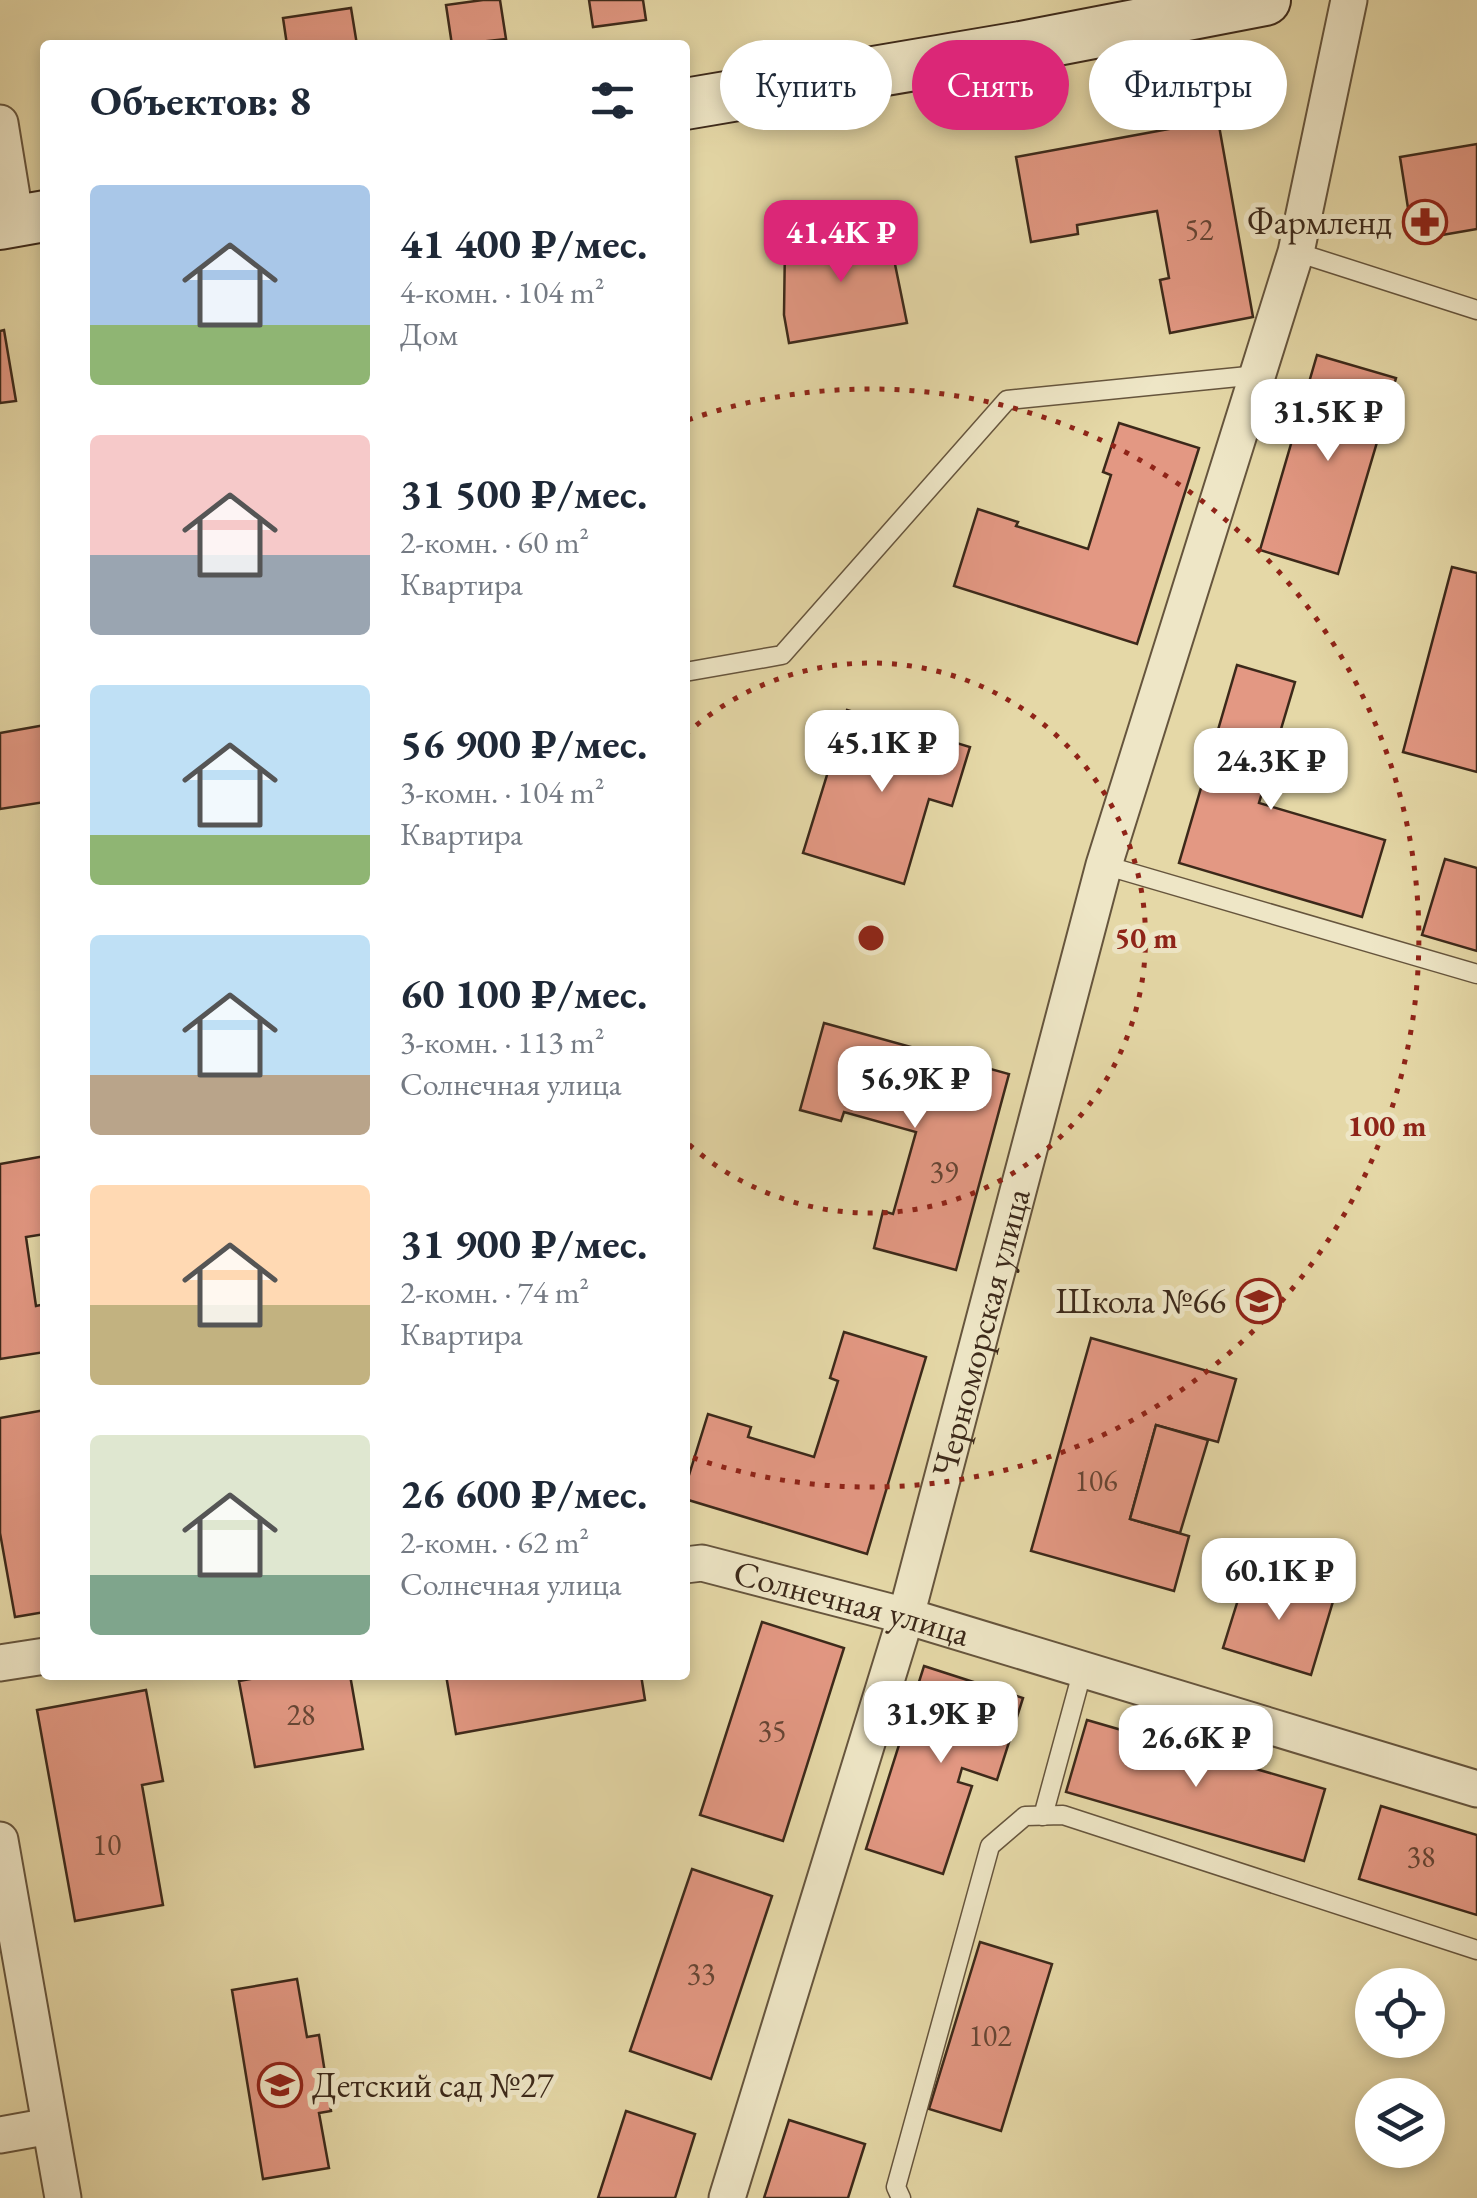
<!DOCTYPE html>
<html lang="ru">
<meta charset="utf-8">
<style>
:root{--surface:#fff;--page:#f6f6f7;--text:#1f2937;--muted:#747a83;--accent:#db2777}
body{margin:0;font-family:"EB Garamond",serif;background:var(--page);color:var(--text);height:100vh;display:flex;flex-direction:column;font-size:38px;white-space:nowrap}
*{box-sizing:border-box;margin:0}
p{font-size:32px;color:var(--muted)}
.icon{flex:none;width:55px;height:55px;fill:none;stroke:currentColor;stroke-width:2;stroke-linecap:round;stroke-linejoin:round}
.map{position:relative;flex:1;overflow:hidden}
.sheet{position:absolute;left:40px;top:40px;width:650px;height:1640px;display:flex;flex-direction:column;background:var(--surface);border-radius:10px;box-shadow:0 5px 15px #0003}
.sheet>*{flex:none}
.hud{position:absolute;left:720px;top:40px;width:605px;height:90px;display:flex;gap:20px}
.controls{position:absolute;left:1355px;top:1968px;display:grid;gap:20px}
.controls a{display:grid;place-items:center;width:90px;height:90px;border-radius:50%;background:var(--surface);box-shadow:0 5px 15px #0003;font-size:50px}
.price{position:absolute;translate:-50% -85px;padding:0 22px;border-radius:20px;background:#fff;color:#222;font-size:32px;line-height:65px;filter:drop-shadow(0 2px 5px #0008)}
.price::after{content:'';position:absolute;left:50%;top:60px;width:30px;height:22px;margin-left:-15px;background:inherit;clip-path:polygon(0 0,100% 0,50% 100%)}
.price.on{background:var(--accent);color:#fff}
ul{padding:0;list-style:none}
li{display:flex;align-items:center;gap:30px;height:250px;padding:0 50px}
li span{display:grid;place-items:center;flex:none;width:280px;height:200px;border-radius:10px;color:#555}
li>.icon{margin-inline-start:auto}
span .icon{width:120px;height:120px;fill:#fffc;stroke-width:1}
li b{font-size:42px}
h2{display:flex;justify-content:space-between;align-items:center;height:120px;padding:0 50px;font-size:42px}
.chip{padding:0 35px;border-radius:45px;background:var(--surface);box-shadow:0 5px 15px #0003;font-size:35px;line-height:90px}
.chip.on{background:var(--accent);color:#fff}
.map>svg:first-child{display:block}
.building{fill:#e39883;stroke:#3c291a;stroke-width:2.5}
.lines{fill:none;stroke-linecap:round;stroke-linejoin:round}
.service-casing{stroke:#66553d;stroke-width:21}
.minor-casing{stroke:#66553d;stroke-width:39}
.secondary-casing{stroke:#3c291a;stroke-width:54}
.service{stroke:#eee6c6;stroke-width:18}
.minor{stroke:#eee6c6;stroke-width:35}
.secondary{stroke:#eee6c6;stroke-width:50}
.ring{fill:none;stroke:#8f2418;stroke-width:5;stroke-dasharray:5 10}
.labels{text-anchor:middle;stroke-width:10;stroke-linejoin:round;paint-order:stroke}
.number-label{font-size:30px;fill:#664534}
.poi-label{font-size:35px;fill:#3c291a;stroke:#eee6c6;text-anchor:end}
.street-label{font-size:35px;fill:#3c291a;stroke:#eee6c6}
.centre{fill:#8f2418;stroke:#eee6c6;stroke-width:5}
.ring-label{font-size:30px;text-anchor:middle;font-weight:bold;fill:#8f2418;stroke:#eee6c6;stroke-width:10;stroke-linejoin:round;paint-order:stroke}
</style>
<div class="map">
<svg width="1477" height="2198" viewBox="0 0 1477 2198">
<rect width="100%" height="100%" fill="#e5d8a7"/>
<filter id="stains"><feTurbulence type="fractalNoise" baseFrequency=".002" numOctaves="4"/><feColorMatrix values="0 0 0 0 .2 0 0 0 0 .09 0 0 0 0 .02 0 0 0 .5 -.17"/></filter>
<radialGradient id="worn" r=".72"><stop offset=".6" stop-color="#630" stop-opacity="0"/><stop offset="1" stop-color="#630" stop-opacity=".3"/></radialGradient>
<g class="building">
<path d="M483 0H500L506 39 452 45 446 5Z"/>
<path d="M589 0H643L646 20 593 27Z"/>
<path d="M351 8 357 45H287L283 18Z"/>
<path d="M1218 120 1253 317 1170 333 1160 280 1169 278 1157 211 1077 225 1078 234 1031 242 1016 157Z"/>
<path d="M1477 144V229L1413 240 1400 157Z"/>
<path d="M887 225 907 323 789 343 784 315 785 243Z"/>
<path d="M4 330 16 401 0 403V331Z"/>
<path d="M1317 355 1396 378 1338 574 1260 550Z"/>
<path d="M1119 423 1199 448 1137 644 954 586 978 509 1018 522 1016 526 1088 549 1111 475 1103 472Z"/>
<path d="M1452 567 1477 573V772L1403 752Z"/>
<path d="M1237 665 1295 682 1259 803 1385 840 1362 917 1179 863Z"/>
<path d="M847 710 970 747 952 806 929 799 904 884 803 853Z"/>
<path d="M45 725V802L0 809V733Z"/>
<path d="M1445 859 1477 868V951L1422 935Z"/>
<path d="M824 1023 1009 1074 956 1270 874 1248 883 1211 893 1214 916 1132 844 1112 841 1121 800 1110Z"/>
<path d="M45 1156V1234L26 1237 36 1306 45 1304V1352L0 1359V1164Z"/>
<path d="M844 1332 926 1357 867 1554 685 1499V1488L708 1414 751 1427 748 1437 814 1457 838 1381 830 1378Z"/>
<path d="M1091 1338 1236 1379 1218 1442 1156 1425 1130 1519 1189 1536 1174 1591 1031 1551Z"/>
<path d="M45 1410V1612L15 1617 0 1533V1418Z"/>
<path d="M1156 1425 1208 1440 1180 1533 1130 1519Z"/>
<path d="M1247 1571 1334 1598 1311 1675 1223 1648Z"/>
<path d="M762 1622 844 1648 783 1841 700 1815Z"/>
<path d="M924 1666 1023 1698 997 1780 962 1768 958 1782 972 1786 943 1874 866 1849Z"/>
<path d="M273 1675H350L363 1749 255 1767 239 1681Z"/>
<path d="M446 1675H641L645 1700 456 1734Z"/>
<path d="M146 1690 163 1781 142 1785 163 1905 75 1921 37 1710Z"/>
<path d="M1087 1720 1325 1789 1304 1861 1066 1792Z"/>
<path d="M1381 1806 1477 1835V1915L1359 1879Z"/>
<path d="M692 1869 772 1896 711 2079 630 2051Z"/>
<path d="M980 1942 1052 1964 1001 2131 929 2109Z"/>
<path d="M297 1979 307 2037 319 2035 331 2111 319 2113 329 2168 263 2179 232 1990Z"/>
<path d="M626 2111 695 2134 675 2198H598Z"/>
<path d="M789 2120 865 2144 848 2198H764Z"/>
</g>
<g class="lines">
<defs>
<g id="service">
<path d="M1296 252 1477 310"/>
<path d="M685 672 782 655 1007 400 1258 375"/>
<path d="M1104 865 1477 974"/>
<path d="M1043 1816 1083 1669"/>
<path d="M901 2198 896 2187 990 1846 1025 1816 1063 1815 1477 1950"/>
</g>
<g id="minor">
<path d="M0 123 16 221"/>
<path id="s1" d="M685 1565 702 1563 906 1616 1477 1789"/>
<path d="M0 1663 45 1656"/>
<path d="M0 1840 63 2198"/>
<path d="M0 2135 50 2126"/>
<path id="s2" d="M727 2198 906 1616 1104 865 1296 252 1349 0"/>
</g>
<g id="secondary">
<path d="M685 104 1021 47 1265 0"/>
<path d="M0 224 45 216"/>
</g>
</defs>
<use href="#service" class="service-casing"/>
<use href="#minor" class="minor-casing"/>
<use href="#secondary" class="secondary-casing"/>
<use href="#service" class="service"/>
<use href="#minor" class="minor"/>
<use href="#secondary" class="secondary"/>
</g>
<g class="ring">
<path d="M685 735A275 275 0 1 1 685 1141"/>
<path d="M688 420A549 549 0 1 1 688 1456"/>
</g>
<defs>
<symbol id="pharmacy-ring" viewBox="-11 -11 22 22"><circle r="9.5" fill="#eee6c6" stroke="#8f2418" stroke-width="1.5"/><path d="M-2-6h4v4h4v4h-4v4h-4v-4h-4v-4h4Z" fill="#8f2418"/></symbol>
<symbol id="school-ring" viewBox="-11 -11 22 22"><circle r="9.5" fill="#eee6c6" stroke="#8f2418" stroke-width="1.5"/><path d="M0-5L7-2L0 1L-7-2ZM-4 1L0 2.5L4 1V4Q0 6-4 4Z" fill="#8f2418"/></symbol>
</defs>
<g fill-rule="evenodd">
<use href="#pharmacy-ring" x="1400" y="197" width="50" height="50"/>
<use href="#school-ring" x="1234" y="1276" width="50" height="50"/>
<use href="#school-ring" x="255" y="2060" width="50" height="50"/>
</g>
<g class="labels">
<g class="number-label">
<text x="1199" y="240">52</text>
<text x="944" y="1182">39</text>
<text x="1096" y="1491">106</text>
<text x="301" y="1725">28</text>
<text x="772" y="1741">35</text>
<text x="107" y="1855">10</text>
<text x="1421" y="1867">38</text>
<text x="701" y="1984">33</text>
<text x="990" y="2046">102</text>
</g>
<g class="poi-label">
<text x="1392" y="234">Фармленд</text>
<text x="1226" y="1313">Школа №66</text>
<text x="312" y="2097" text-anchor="start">Детский сад №27</text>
</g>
<g class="street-label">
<text dy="12" stroke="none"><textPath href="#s2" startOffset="902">Черноморская улица</textPath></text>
<text dy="12" stroke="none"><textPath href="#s1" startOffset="172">Солнечная улица</textPath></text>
</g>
</g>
<circle cx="871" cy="938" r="15" class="centre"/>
<g class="ring-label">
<text x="1146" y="948">50 m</text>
<text x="1387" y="1136">100 m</text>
</g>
<rect width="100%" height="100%" filter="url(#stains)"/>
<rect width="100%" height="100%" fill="url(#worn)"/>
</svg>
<div class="controls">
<a><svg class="icon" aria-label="locate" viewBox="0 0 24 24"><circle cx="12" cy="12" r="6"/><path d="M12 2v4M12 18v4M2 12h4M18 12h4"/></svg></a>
<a><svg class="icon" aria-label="layers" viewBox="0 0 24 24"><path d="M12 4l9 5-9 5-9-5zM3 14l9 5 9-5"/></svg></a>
</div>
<b class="price on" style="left:841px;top:285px">41.4K ₽</b>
<b class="price" style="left:1328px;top:464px">31.5K ₽</b>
<b class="price" style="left:882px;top:795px">45.1K ₽</b>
<b class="price" style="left:1271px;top:813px">24.3K ₽</b>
<b class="price" style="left:915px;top:1131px">56.9K ₽</b>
<b class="price" style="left:1279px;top:1623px">60.1K ₽</b>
<b class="price" style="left:941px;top:1766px">31.9K ₽</b>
<b class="price" style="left:1196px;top:1790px">26.6K ₽</b>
<div class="hud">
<a class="chip">Купить</a>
<a class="chip on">Снять</a>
<a class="chip">Фильтры</a>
</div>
<section class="sheet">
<h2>Объектов: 8<svg class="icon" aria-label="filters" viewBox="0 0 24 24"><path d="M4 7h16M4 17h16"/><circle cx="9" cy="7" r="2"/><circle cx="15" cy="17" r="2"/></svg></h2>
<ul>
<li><span style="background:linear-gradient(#a9c7e8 70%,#8fb573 0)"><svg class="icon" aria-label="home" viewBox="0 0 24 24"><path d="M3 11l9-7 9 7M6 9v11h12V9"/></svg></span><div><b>41 400 ₽/мес.</b><p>4-комн. · 104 m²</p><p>Дом</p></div></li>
<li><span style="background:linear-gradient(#f6c9c9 60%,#9aa5b1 0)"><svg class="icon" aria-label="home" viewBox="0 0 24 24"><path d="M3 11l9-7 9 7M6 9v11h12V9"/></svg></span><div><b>31 500 ₽/мес.</b><p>2-комн. · 60 m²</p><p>Квартира</p></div></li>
<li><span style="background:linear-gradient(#bfe0f5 75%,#8fb573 0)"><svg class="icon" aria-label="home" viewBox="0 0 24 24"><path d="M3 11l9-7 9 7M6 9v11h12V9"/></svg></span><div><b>56 900 ₽/мес.</b><p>3-комн. · 104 m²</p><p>Квартира</p></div></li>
<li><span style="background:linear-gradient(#bfe0f5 70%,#b9a48a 0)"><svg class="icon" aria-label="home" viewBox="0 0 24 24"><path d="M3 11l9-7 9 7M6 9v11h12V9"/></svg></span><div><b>60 100 ₽/мес.</b><p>3-комн. · 113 m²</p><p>Солнечная улица</p></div></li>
<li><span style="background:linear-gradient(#ffd9b3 60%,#c2b280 0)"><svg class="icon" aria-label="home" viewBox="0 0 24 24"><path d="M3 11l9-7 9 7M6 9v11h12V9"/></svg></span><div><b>31 900 ₽/мес.</b><p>2-комн. · 74 m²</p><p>Квартира</p></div></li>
<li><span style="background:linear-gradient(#dfe7d0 70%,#7fa58c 0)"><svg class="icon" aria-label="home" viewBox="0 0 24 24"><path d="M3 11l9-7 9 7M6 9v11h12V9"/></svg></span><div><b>26 600 ₽/мес.</b><p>2-комн. · 62 m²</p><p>Солнечная улица</p></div></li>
</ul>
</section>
</div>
